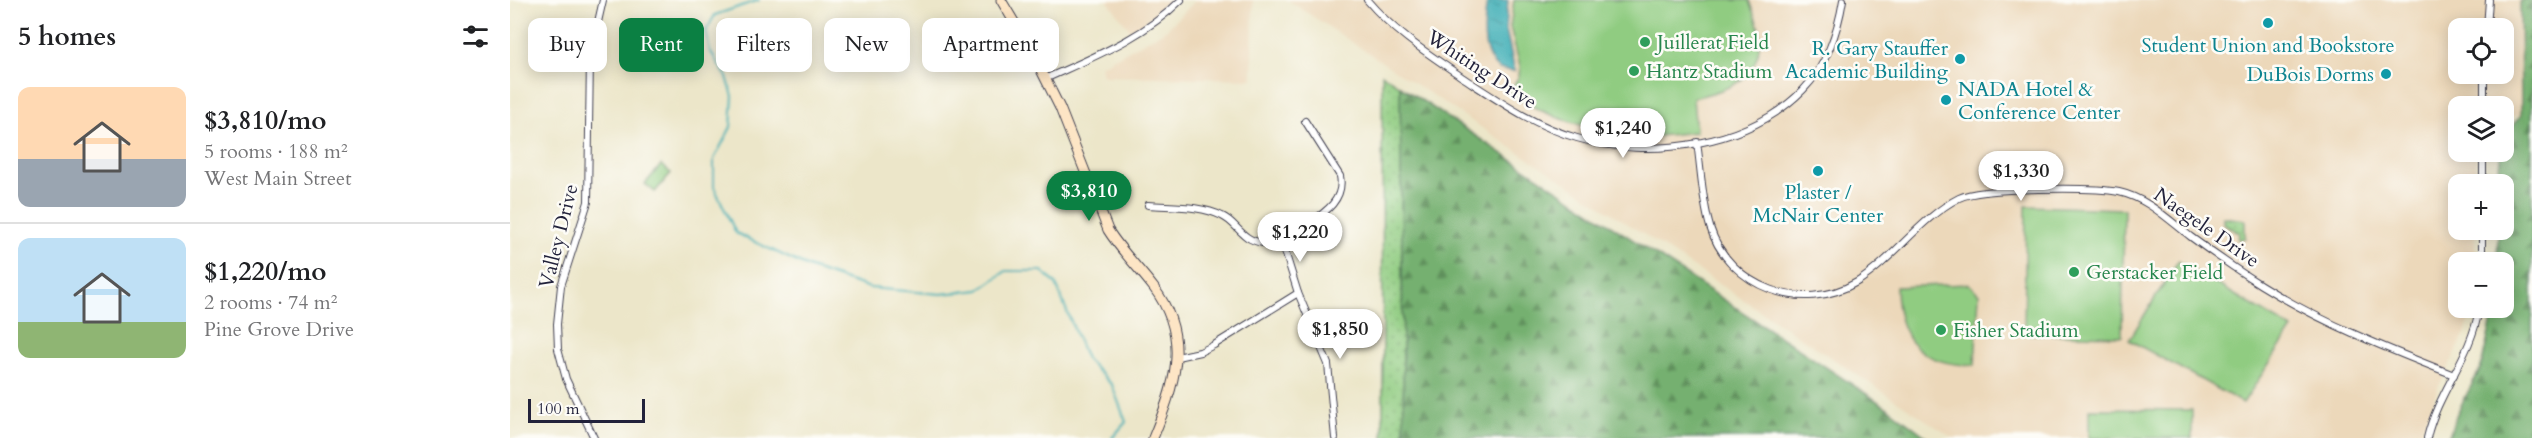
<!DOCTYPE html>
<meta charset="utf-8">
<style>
:root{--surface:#fff;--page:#f6f6f6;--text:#202124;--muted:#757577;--line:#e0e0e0;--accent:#0b8043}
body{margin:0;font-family:Cardo,serif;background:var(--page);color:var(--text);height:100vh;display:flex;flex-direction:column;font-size:22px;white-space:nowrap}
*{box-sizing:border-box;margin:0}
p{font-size:20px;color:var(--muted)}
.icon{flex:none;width:33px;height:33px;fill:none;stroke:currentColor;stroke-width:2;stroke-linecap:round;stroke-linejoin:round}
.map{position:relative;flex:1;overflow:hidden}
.details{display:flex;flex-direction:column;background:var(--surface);width:510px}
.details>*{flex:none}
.guide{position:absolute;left:18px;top:18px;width:570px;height:54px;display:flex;gap:12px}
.tools{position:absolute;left:1938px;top:18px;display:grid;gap:12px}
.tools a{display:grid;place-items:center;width:66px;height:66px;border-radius:12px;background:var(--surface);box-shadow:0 3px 15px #0003;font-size:30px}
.scale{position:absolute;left:18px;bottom:15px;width:117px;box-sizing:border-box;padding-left:6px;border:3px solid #22223b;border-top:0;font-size:16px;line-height:21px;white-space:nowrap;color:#22223b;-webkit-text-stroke:4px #fdfcf7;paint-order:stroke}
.price{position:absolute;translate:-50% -51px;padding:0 14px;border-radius:21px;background:#fff;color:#222;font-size:20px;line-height:39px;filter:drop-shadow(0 2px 3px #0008)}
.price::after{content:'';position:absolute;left:50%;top:36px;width:18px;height:14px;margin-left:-9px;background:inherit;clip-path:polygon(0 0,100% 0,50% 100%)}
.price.selected{background:var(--accent);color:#fff}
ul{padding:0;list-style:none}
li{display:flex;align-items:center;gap:18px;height:150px;padding:0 18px}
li+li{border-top:2px solid var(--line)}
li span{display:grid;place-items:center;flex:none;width:168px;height:120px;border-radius:12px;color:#555}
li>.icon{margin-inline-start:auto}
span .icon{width:72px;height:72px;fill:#fffc;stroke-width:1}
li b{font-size:26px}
h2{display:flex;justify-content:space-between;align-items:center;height:72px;padding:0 18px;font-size:26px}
.chip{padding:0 21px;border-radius:12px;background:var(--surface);box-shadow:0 3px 15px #0003;font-size:21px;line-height:54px}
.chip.selected{background:var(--accent);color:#fff}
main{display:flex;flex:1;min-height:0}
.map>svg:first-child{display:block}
.built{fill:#ecd8ba;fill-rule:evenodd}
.grass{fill:url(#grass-dots);stroke:#59775e;stroke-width:1.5}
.forest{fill:url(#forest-firs);stroke:#4b6955;stroke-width:1.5}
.pitch{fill:#90cc81;stroke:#59775e;stroke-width:1.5}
.water{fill:url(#water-ripples);stroke:#306878;stroke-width:1.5}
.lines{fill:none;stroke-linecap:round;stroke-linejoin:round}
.stream{stroke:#3daeb6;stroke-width:2}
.street-casing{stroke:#403f50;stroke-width:8}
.secondary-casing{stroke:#403f50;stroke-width:11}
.street{stroke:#fff;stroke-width:6}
.secondary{stroke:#fde5c5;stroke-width:9}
.culture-dot{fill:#0f9aa8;stroke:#fdfcf7;stroke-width:2}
.leisure-dot{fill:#2e9e5b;stroke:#fdfcf7;stroke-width:2}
.labels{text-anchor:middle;stroke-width:5;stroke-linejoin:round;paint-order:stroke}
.leisure-label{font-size:20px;fill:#27864d;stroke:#fdfcf7;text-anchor:start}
.culture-label{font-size:20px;fill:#0d838f;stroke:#fdfcf7}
.street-label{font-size:20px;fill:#22223b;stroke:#fdfcf7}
</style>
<main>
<section class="details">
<h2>5 homes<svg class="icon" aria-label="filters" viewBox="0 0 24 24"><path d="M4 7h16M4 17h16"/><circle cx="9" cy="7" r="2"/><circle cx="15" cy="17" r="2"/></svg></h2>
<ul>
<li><span style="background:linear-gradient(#ffd9b3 60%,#9aa5b1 0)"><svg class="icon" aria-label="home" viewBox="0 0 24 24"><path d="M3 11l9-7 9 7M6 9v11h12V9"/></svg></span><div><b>$3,810/mo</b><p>5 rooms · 188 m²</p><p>West Main Street</p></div></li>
<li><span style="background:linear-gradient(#bfe0f5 70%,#8fb573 0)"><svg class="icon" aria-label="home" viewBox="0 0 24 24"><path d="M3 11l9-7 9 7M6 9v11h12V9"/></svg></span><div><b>$1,220/mo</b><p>2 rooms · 74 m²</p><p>Pine Grove Drive</p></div></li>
</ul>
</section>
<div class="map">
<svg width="2022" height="438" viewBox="0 0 2022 438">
<defs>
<pattern id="grass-dots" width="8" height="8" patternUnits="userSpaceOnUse" patternTransform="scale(1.5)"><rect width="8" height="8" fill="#90cc81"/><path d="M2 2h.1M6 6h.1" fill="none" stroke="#7caf70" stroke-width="1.8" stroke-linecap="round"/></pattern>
<pattern id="forest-firs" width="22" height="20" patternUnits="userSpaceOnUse" patternTransform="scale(1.5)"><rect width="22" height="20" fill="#74b06f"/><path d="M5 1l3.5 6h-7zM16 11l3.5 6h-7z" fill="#5f8f5c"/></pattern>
<pattern id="water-ripples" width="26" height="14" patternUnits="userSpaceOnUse" patternTransform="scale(1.5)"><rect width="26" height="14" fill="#3daeb6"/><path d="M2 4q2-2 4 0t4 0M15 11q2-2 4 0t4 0" fill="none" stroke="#338d95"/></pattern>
</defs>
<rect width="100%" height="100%" fill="#fdfcf7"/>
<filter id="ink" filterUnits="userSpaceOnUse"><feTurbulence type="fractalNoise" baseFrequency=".0167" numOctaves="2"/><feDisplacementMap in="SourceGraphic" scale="12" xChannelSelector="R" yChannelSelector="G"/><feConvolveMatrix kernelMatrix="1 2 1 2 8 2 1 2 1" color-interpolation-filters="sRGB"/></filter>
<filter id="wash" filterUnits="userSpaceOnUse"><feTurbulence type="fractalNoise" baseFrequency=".008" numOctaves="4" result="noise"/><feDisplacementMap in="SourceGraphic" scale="24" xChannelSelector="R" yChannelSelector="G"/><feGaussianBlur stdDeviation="1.35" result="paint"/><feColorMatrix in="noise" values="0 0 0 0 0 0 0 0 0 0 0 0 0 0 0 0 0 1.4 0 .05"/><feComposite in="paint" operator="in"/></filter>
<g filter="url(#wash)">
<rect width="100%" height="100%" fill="#ece6c9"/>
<g class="built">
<path d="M597 0H664L621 31Z"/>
<path d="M686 0H743L742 79 592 76 590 66 656 30Z"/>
<path d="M778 0H2010L2011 116H1994V106H1948V152H1966V184H1948V230H1965V262H1948V308H1962L1955 334 1928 388 1909 438H1443ZM1948 28H1994V74H1948Z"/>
</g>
<g class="grass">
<path d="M872 74 890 86 894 438H873Z"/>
<path d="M1713 217 1735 220V238L1728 240 1729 233 1713 223Z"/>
</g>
<g class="forest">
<path d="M2010 0H2022V438H1938L1947 413 1971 367 1982 320 1981 308H1994V262H1987L1988 230H1994V184H1990C1987 159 1992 133 2011 116Z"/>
<path d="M890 86 1381 410 1418 438H894Z"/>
</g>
<g class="pitch">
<path d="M1004 0H1239C1242 12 1250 24 1250 37 1249 82 1219 89 1183 98L1186 132 1139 137V131H1133V137C1083 131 1041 120 999 93L1009 76 1010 66 1000 27Z"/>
<path d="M151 165 161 173 145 192 135 184Z"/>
<path d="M1516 206 1614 209 1612 336 1514 334Z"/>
<path d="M1668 261 1782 329 1733 403 1619 340Z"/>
<path d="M1459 284 1469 294 1465 365C1411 366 1387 340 1386 287Z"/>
<path d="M1579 409 1682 410V438H1579Z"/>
</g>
<path class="water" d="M977 0H998L996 30 1005 71 989 69C969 54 974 22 977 0Z"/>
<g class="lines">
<path class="stream" d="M249 0 205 15 196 31 200 51 217 77 223 96 221 127 204 159V187L226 233 300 268 360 288 431 294 469 290 496 271H532L546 284 576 359 602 385 616 422 602 438"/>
</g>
</g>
<g filter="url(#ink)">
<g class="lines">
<defs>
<g id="street">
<path d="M857 0C884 32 917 53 952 77 989 101 1024 126 1067 138 1140 160 1238 146 1293 90 1316 67 1328 31 1333 0"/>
<path d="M1977 28 1979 0"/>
<path d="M535 79C583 57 633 38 671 0"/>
<path d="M1974 106V74"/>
<path d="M1187 142C1191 170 1192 200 1200 227 1219 287 1292 315 1347 282 1384 259 1410 218 1449 198 1471 187 1584 187 1609 192 1637 198 1659 220 1681 237 1704 254 1727 270 1751 285 1812 323 1878 349 1944 375"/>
<path d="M1973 184V152"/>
<path d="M638 205C661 207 691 205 712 216 723 221 727 230 737 237 747 244 761 244 773 245"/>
<path d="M1972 262V230"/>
<path d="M788 293 818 364 825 438"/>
<path d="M667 357 690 352 704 345 788 293 773 245C791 222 837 211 830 176L795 121"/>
<path d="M84 438 56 379 48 349 47 324 51 286 78 202 80 57 93 0"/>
<path d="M1917 438C1928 391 1962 356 1969 308"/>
</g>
<path id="secondary" d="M491 0 522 52 550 108 598 230C611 251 629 268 644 288 682 339 664 386 643 438"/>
</defs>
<use href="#street" class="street-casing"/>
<use href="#secondary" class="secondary-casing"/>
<use href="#street" class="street"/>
<use href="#secondary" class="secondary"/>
</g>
</g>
<g class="culture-dot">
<circle cx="1758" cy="23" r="6"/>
<circle cx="1450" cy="59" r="6"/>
<circle cx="1876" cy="74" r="6"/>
<circle cx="1436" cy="100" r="6"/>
<circle cx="1308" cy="171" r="6"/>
</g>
<g class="leisure-dot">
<circle cx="1135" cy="42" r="6"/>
<circle cx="1124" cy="71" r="6"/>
<circle cx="1564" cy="272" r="6"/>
<circle cx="1431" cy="330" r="6"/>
</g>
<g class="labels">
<g class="leisure-label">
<text x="1147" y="49">Juillerat Field</text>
<text x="1136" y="78">Hantz Stadium</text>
<text x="1576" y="279">Gerstacker Field</text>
<text x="1443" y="337">Fisher Stadium</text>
</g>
<g class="culture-label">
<text x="1758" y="52">Student Union and Bookstore</text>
<text x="1438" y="55" text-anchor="end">R. Gary Stauffer<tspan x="1438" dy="23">Academic Building</tspan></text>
<text x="1864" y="81" text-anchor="end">DuBois Dorms</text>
<text x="1448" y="96" text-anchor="start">NADA Hotel &amp;<tspan x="1448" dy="23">Conference Center</tspan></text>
<text x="1308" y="199">Plaster /<tspan x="1308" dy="23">McNair Center</tspan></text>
</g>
<g class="street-label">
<text transform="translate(972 69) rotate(33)" y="7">Whiting Drive</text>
<text transform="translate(1697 227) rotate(35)" y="7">Naegele Drive</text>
<text transform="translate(48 236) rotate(-76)" y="7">Valley Drive</text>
</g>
</g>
</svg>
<div class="tools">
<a><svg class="icon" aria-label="locate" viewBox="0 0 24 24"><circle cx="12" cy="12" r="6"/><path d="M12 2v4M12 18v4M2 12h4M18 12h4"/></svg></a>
<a><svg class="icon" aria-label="layers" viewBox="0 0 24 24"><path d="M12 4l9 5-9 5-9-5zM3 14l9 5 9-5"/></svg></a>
<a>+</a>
<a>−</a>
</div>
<div class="scale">100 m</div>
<b class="price" style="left:1113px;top:159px">$1,240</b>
<b class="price" style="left:1511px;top:202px">$1,330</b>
<b class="price selected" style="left:579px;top:222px">$3,810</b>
<b class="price" style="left:790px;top:263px">$1,220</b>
<b class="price" style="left:830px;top:360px">$1,850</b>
<div class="guide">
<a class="chip">Buy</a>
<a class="chip selected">Rent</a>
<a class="chip">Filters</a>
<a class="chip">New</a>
<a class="chip">Apartment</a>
</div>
</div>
</main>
